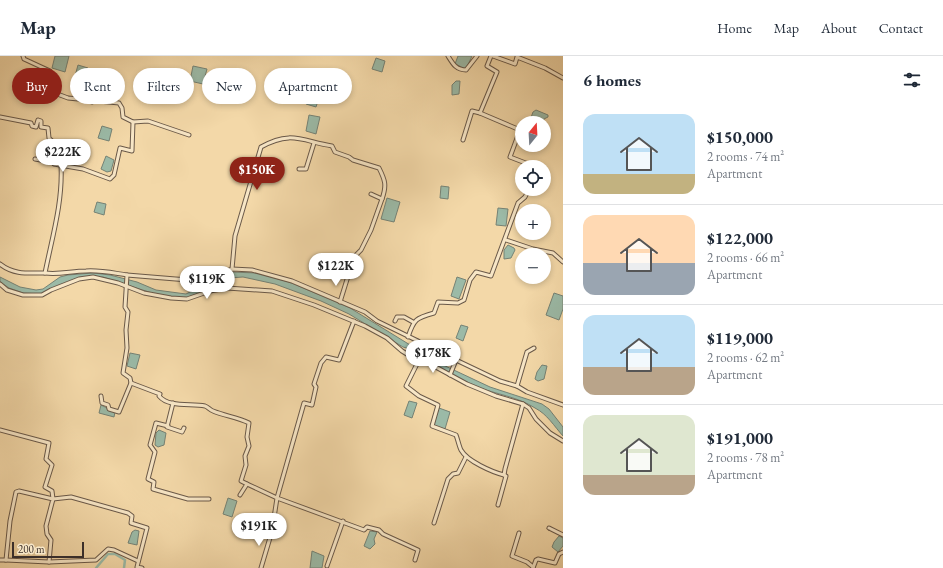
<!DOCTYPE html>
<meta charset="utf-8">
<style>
:root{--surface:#fff;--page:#f2f2f3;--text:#1f2937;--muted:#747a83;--line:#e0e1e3;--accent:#8f2418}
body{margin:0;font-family:"EB Garamond",serif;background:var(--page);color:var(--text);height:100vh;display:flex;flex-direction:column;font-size:15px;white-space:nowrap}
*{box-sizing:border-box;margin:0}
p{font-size:13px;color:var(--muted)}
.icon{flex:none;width:22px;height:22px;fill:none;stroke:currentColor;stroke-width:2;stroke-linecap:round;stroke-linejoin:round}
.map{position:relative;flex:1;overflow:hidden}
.side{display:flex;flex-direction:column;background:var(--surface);width:380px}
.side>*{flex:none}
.banner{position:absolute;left:12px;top:12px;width:380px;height:36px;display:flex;gap:8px}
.needle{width:26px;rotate:18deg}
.tools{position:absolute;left:515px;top:60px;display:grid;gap:8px}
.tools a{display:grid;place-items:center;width:36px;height:36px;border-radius:50%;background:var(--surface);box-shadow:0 2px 6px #0003;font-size:20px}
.scale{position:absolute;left:12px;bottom:10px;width:72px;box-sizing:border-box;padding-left:4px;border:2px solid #3c2f29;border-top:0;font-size:11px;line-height:14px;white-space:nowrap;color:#3c2f29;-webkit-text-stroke:3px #f7e6c6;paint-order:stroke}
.price{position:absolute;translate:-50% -34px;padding:0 9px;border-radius:14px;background:#fff;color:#222;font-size:13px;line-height:26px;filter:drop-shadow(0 1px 2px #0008)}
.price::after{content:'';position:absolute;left:50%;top:24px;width:12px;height:9px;margin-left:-6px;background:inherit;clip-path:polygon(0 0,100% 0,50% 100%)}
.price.on{background:var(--accent);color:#fff}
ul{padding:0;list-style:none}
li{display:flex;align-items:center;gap:12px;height:100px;padding:0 20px}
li+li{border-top:1px solid var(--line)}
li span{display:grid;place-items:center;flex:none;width:112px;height:80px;border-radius:12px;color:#555}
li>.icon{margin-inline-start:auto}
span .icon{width:48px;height:48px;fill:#fffc;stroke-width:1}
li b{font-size:17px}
h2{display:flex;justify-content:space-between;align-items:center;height:48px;padding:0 20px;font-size:17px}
.pill{padding:0 14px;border-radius:18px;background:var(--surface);box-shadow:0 2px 6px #0003;font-size:14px;line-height:36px}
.pill.on{background:var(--accent);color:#fff}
header{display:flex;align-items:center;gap:24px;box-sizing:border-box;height:56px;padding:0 20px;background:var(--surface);border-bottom:1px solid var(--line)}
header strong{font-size:19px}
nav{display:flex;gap:22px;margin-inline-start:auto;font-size:14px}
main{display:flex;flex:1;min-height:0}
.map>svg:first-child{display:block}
.water{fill:#9bbaa7;stroke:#758275}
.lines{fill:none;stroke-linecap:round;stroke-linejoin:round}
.canal{stroke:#9bbaa7;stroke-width:2.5}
.minor-casing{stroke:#6a5949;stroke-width:5}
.minor{stroke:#f7e6c6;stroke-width:3}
</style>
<header>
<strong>Map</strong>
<nav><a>Home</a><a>Map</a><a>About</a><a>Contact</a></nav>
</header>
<main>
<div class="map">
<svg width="563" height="512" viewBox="0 0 563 512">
<rect width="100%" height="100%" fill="#f3d8a8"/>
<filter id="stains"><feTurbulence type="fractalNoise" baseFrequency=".005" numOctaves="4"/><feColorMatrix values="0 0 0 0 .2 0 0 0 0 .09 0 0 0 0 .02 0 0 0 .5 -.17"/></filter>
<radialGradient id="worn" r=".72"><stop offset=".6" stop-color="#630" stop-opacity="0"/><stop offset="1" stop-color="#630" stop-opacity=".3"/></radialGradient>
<g class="water">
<path d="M55 0H69L65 16 52 12Z"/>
<path d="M458 0H472L466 13 455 8Z"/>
<path d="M376 2 385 5 382 16 372 13Z"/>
<path d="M78 9 88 12 85 23 75 20Z"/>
<path d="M193 10 207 13 203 28 190 25Z"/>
<path d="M29 18 38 21 34 38 25 36Z"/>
<path d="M456 25H460L459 38 452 39V29Z"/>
<path d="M311 32 321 36 316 51 306 48Z"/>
<path d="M536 54 548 59V61L544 63 542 67H529L533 56Z"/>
<path d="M309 59 320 61 316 78 306 75Z"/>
<path d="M102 70 112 73 109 85 98 82Z"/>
<path d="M106 100 114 104 111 115 107 116 101 113Z"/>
<path d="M441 130 449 131 448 143 440 142Z"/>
<path d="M387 142 400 146 394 166 381 163Z"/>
<path d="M97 146 106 148 104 159 94 156Z"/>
<path d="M498 152 508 153 506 170 496 169Z"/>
<path d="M508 189 514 192 515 194 511 202 504 203V194Z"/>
<path d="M230 216 257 217 289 226 350 252 441 308 490 331 542 348 549 353 563 371V380C554 370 547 358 535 352 518 341 496 338 477 331 457 324 437 309 417 299L410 293 403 291 349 258 321 245 275 228 243 221 229 222 217 226 195 241 180 242 158 239 103 221 71 225 41 238 23 237 9 232 0 226V221L20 231 36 234 43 233 60 221 68 219 93 217 110 219 137 226 156 234 186 238Z"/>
<path d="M457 221 466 224 459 243 451 240Z"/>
<path d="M554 237 563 240V253L559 264 546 259Z"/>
<path d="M461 269 468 271 463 285 456 282Z"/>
<path d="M130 297 140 299 136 313 127 310Z"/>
<path d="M542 309 547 310 544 323 538 325 535 323 537 316Z"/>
<path d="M409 345 417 347 412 362 404 359Z"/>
<path d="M101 349 115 356 114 361 99 357Z"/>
<path d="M439 352 450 356 445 373 433 370Z"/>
<path d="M159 374 166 377 164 389 158 391 155 389 156 377Z"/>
<path d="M228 442 237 445 232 461 223 458Z"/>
<path d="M135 474 139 475 137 489 128 487 132 476Z"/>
<path d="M370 475 377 476 374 483 375 488 370 493 364 490Z"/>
<path d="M559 480 563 482V490L558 496 552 491 554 486Z"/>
<path d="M312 495 324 500 322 512H310Z"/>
</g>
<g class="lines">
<path class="canal" d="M96 512 108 498H115L125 504 124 512"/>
<defs>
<g id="minor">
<path d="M23 0 24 3 50 15 52 36 68 42 119 47 122 52 123 61 133 66 148 65 189 79"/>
<path d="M448 0C453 8 456 14 466 14L477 0"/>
<path d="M493 0 515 8 517 1 545 12 563 22"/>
<path d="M92 46 91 28 93 24"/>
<path d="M480 57 520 74 510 101 536 111"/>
<path d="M0 61 31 67 32 70 36 71 38 64 41 65V71L48 72 49 82 55 88 52 106 35 103"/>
<path d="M463 84 472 55 480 57 497 16 487 10 491 0"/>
<path d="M52 106 54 108 83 113 110 123 114 119 120 92 132 95 133 66"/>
<path d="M299 113H306L314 87"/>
<path d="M506 184 533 193 553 197 563 206"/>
<path d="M0 208C14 219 28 217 45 217 52 182 63 146 61 109"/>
<path d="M232 213 235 180 261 91C291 74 302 85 332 90L335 96 349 101 353 104 379 112C385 124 387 129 382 143L371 138"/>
<path d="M45 217C59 219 72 215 86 215 100 214 113 217 127 219L125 251 128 256 126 274 127 292 123 317 130 322 131 327 119 356 109 353 108 349 102 347 101 340"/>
<path d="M127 219 200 225 232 213 252 214 292 225 365 256 377 265 418 285 438 298 456 304 500 325 517 330 527 336 563 349"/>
<path d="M0 228 7 234 23 239H42L51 234 79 223 93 221 118 227 144 237 171 242 187 243 210 235 227 232 272 235 314 249 365 270 387 282 402 295 415 303 432 309 467 328 496 340 523 348 529 352 536 363 550 377 563 385"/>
<path d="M340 246 354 201 361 194 371 174 382 143"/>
<path d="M354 265 339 304 326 301 321 307 314 328 316 331 312 349 304 347 277 442 364 474 367 471 379 474 383 478 418 494 415 504"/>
<path d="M395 265 397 261H404L413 266"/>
<path d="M408 281C414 263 416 262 434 257L438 246 458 247 464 244 470 224 476 216 491 220 518 147 525 141 529 133"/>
<path d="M419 304 406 330 419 340 438 349 432 370 456 379C458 384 459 390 461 394 467 405 492 416 504 419"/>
<path d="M450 319 456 304"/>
<path d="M131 327 160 338 159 340C169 352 191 347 205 350 208 351 210 354 213 355 225 360 237 361 249 367L247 381 249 390 245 400 246 409 241 425 247 428 240 439"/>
<path d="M517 330 527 296 534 292"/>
<path d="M173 347 167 371 182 376 184 372"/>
<path d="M168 370 156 367 150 389 155 396 148 423 154 426 153 433 188 443H209"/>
<path d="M0 374 49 387 46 403 52 409 45 431 52 435 53 443 71 441 128 457 132 460 131 467 147 472 137 511 142 512"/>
<path d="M247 428 277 442 272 475 261 512"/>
<path d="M498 449 506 420 504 419 505 413 523 348"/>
<path d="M434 467 448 423 453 418 458 417 466 401"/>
<path d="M549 472 563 479"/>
<path d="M519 477 512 500 527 506 533 511"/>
<path d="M0 504H6L10 465 16 436 19 435 53 443 46 470 47 478 51 484 49 506"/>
<path d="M6 504 49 506 96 504 108 493 114 494 138 505"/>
<path d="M327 510 343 465"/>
<path d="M533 512 536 504 538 503 555 507 559 498 563 496"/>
</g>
</defs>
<use href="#minor" class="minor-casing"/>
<use href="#minor" class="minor"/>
</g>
<rect width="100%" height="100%" filter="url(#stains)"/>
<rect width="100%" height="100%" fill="url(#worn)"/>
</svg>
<div class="tools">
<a><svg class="needle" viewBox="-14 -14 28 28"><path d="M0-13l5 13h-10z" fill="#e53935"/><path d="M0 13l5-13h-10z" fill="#747a83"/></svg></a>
<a><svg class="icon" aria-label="locate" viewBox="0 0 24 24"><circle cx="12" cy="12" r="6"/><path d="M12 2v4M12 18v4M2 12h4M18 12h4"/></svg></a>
<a>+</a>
<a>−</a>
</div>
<div class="scale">200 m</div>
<b class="price" style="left:63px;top:117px">$222K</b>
<b class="price on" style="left:257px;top:135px">$150K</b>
<b class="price" style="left:336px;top:231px">$122K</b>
<b class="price" style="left:207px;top:244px">$119K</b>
<b class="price" style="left:433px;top:318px">$178K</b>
<b class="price" style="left:259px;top:491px">$191K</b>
<div class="banner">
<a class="pill on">Buy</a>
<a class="pill">Rent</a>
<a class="pill">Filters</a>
<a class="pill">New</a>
<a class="pill">Apartment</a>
</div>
</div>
<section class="side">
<h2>6 homes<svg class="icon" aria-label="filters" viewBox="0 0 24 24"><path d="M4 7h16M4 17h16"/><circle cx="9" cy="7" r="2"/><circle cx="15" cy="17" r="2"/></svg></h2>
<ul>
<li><span style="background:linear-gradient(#bfe0f5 75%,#c2b280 0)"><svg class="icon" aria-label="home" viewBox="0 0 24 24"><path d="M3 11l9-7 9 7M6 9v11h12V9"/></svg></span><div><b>$150,000</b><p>2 rooms · 74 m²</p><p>Apartment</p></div></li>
<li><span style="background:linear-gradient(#ffd9b3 60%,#9aa5b1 0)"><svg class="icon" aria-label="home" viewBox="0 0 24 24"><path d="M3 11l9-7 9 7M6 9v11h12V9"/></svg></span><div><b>$122,000</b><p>2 rooms · 66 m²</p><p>Apartment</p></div></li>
<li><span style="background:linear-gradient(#bfe0f5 65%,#b9a48a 0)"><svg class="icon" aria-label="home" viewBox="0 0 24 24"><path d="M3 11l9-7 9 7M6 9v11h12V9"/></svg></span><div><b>$119,000</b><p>2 rooms · 62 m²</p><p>Apartment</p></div></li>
<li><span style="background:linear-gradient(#dfe7d0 75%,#b9a48a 0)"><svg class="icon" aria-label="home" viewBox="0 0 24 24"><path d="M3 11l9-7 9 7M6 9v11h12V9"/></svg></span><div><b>$191,000</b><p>2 rooms · 78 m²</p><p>Apartment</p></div></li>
</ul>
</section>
</main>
